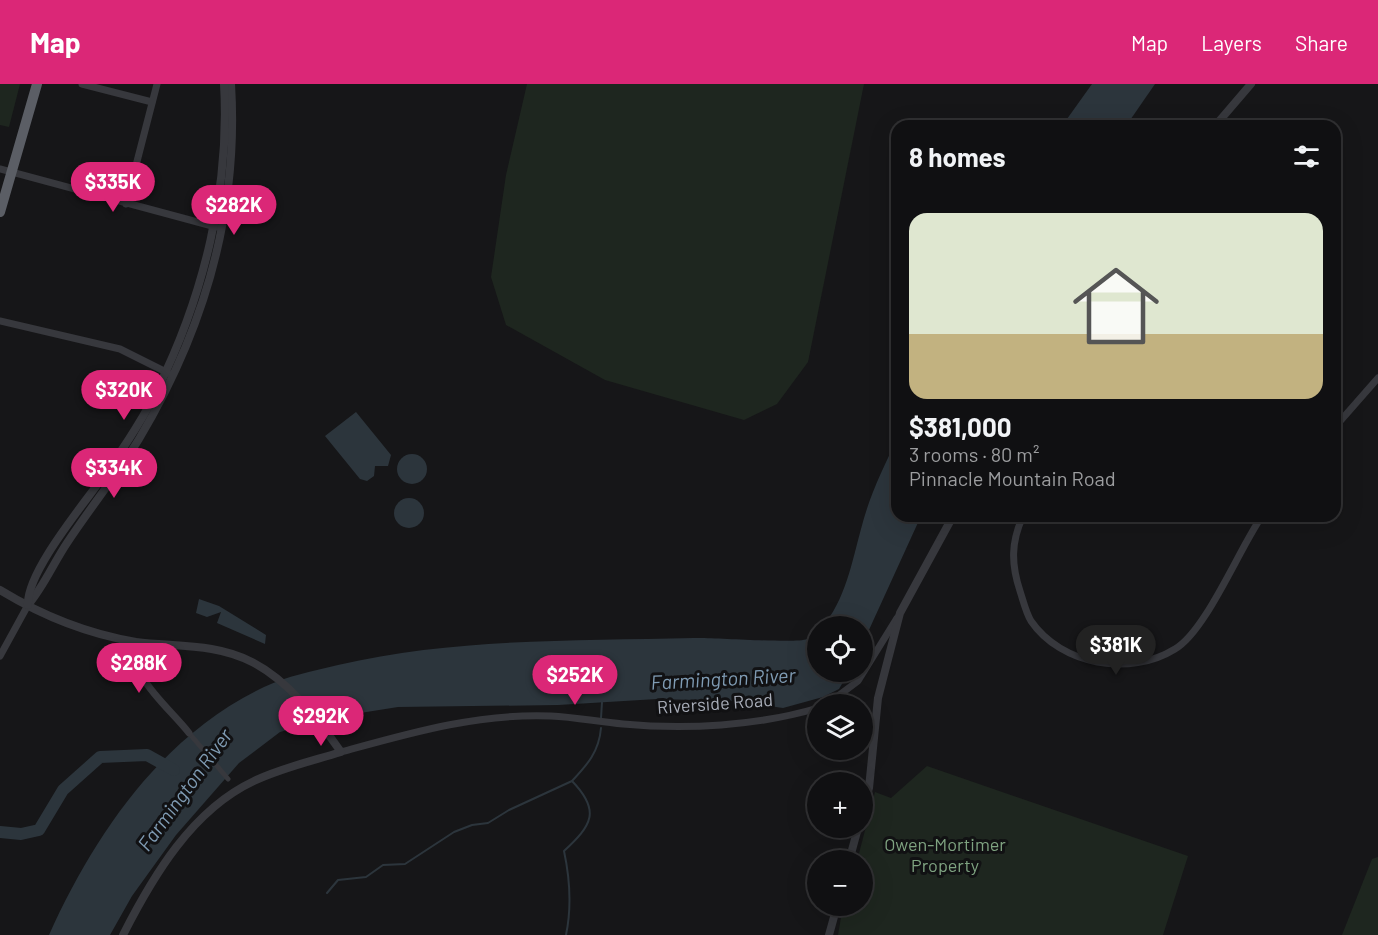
<!DOCTYPE html>
<meta charset="utf-8">
<style>
:root{--surface:#101012;--page:#19191b;--text:#f1f3f6;--muted:#9c9d9f;--line:#303032;--accent:#db2777}
body{margin:0;font-family:Barlow,sans-serif;background:var(--page);color:var(--text);height:100vh;display:flex;flex-direction:column;font-size:22px;white-space:nowrap}
*{box-sizing:border-box;margin:0}
p{font-size:20px;color:var(--muted)}
.icon{flex:none;width:33px;height:33px;fill:none;stroke:currentColor;stroke-width:2;stroke-linecap:round;stroke-linejoin:round}
.map{position:relative;flex:1;overflow:hidden}
.details{position:absolute;left:891px;top:36px;width:450px;height:402px;display:flex;flex-direction:column;background:var(--surface);border-radius:18px;box-shadow:0 6px 24px #0002,0 0 0 2px var(--line)}
.details>*{flex:none}
.buttons{position:absolute;left:807px;top:532px;display:grid;gap:12px}
.buttons a{display:grid;place-items:center;width:66px;height:66px;border-radius:50%;background:var(--surface);box-shadow:0 6px 24px #0002,0 0 0 2px var(--line);font-size:30px}
.price{position:absolute;translate:-50% -51px;padding:0 14px;border-radius:21px;background:var(--accent);color:#fff;font-size:20px;line-height:39px;filter:drop-shadow(0 2px 3px #0008)}
.price::after{content:'';position:absolute;left:50%;top:36px;width:18px;height:14px;margin-left:-9px;background:inherit;clip-path:polygon(0 0,100% 0,50% 100%)}
.price.active{background:#222;color:#fff}
ul{padding:0;list-style:none}
li{display:grid;align-content:center;gap:12px;height:318px;padding:0 18px}
li span{display:grid;place-items:center;height:186px;border-radius:18px;color:#555}
li>.icon{margin-inline-start:auto}
span .icon{width:108px;height:108px;fill:#fffc;stroke-width:1}
li b{font-size:26px}
h2{display:flex;justify-content:space-between;align-items:center;height:72px;padding:0 18px;font-size:26px}
header{display:flex;align-items:center;gap:36px;box-sizing:border-box;height:84px;padding:0 30px;background:var(--accent);color:#fff}
header strong{font-size:28px}
nav{display:flex;gap:33px;margin-inline-start:auto;font-size:21px}
.map>svg:first-child{display:block}
.green{fill:#1e261f}
.water{fill:#2c353c}
.lines{fill:none;stroke-linecap:round;stroke-linejoin:round}
.stream{stroke:#2c353c;stroke-width:2}
.river{stroke:#2c353c;stroke-width:12}
.pedestrian{stroke:#37383d;stroke-width:5}
.minor{stroke:#37383d;stroke-width:7}
.tertiary{stroke:#37383d;stroke-width:8}
.trunk{stroke:#5b5e65;stroke-width:10}
.labels{text-anchor:middle;stroke-width:6;stroke-linejoin:round;paint-order:stroke}
.street-label{font-size:18px;fill:#a8adb8;stroke:#111113}
.park-label{font-size:18px;fill:#7fa381;stroke:#111113}
.water-label{font-size:20px;font-style:italic;fill:#7f9bb3;stroke:#111113}
</style>
<header>
<strong>Map</strong>
<nav><a>Map</a><a>Layers</a><a>Share</a></nav>
</header>
<div class="map">
<svg width="1378" height="851" viewBox="0 0 1378 851">
<rect width="100%" height="100%" fill="#161618"/>
<g class="green">
<path d="M0 0H20L9 43 0 41Z"/>
<path d="M527 0H864L808 278 777 320 744 336 605 296 506 241 491 193 506 91Z"/>
<path d="M927 682 1188 772 1163 851H838L843 822H862V777H857L875 708 891 714Z"/>
<path d="M1378 773V851H1342L1372 775Z"/>
</g>
<g class="water">
<path d="M1092 0H1155L1126 42H1062Z"/>
<path d="M356 328 391 371 388 382H375L374 392 367 397 360 395 325 352Z"/>
<path d="M897 355V432H921L863 559 862 543H822C845 517 852 478 861 445 869 413 883 384 897 355Z"/>
<circle cx="412" cy="385" r="15"/>
<circle cx="409" cy="429" r="15"/>
<path d="M199 515 219 522 266 551 265 560 217 539 221 528 207 533 196 529Z"/>
<path d="M817 547 818 588H849L839 605 823 613 783 624 735 617 657 615 558 621 398 623 335 633 280 648 239 679 176 751 132 812 110 851H49C94 751 162 651 264 603 287 592 313 587 338 581 454 554 575 557 694 554 713 553 797 560 807 555 810 553 814 549 817 547Z"/>
</g>
<g class="lines">
<g class="stream">
<path d="M601 634 602 618"/>
<path d="M327 809 338 796 366 793 383 781 405 780 454 748 472 741 488 739 509 726 572 697"/>
<path d="M566 851C572 822 570 795 564 767 592 741 601 727 572 697 587 681 599 668 601 644"/>
</g>
<path class="river" d="M0 748 21 750 39 746 63 706 100 673 147 671 174 686"/>
<path class="pedestrian" d="M189 649 228 695"/>
<g class="minor">
<path d="M82 0 152 18"/>
<path d="M0 85 216 143"/>
<path d="M126 120 157 0"/>
<path d="M0 237 120 265 168 289"/>
<path d="M1335 343 1378 294"/>
<path d="M1023 432C1011 458 1011 480 1020 507 1023 516 1026 529 1031 537 1061 581 1130 593 1175 565 1206 547 1239 465 1262 432"/>
<path d="M137 558C125 590 170 624 189 649"/>
<path d="M0 572 28 521"/>
<path d="M826 621 858 597 897 534"/>
<path d="M341 668C410 649 478 629 551 632 575 633 599 638 623 640 686 646 757 642 818 624"/>
</g>
<g class="tertiary">
<path d="M1215 42 1251 0"/>
<path d="M0 506C41 531 88 550 136 558 175 563 216 559 252 578 289 597 318 635 341 668 312 677 281 684 254 697 192 726 153 792 123 851"/>
<path d="M28 521C44 502 53 480 67 459 90 424 117 391 139 355 204 246 239 127 231 0"/>
<path d="M28 521C26 489 83 421 103 393 123 365 143 336 158 304 204 211 230 104 224 0"/>
<path d="M862 728 869 704 878 614 900 529 953 432"/>
<path d="M849 777 858 744"/>
<path d="M829 851 837 822"/>
</g>
<path class="trunk" d="M0 128 37 0"/>
</g>
<g class="labels">
<g class="street-label">
<text transform="translate(715 620) rotate(-4)" y="6">Riverside Road</text>
</g>
<g class="park-label">
<text x="945" y="767">Owen-Mortimer<tspan x="945" dy="21">Property</tspan></text>
</g>
<g class="water-label">
<text transform="translate(723 595) rotate(-3)" y="7">Farmington River</text>
<text transform="translate(185 706) rotate(-54)" y="7">Farmington River</text>
</g>
</g>
</svg>
<div class="buttons">
<a><svg class="icon" aria-label="locate" viewBox="0 0 24 24"><circle cx="12" cy="12" r="6"/><path d="M12 2v4M12 18v4M2 12h4M18 12h4"/></svg></a>
<a><svg class="icon" aria-label="layers" viewBox="0 0 24 24"><path d="M12 4l9 5-9 5-9-5zM3 14l9 5 9-5"/></svg></a>
<a>+</a>
<a>−</a>
</div>
<b class="price" style="left:113px;top:129px">$335K</b>
<b class="price" style="left:234px;top:152px">$282K</b>
<b class="price" style="left:124px;top:337px">$320K</b>
<b class="price" style="left:114px;top:415px">$334K</b>
<b class="price active" style="left:1116px;top:592px">$381K</b>
<b class="price" style="left:139px;top:610px">$288K</b>
<b class="price" style="left:575px;top:622px">$252K</b>
<b class="price" style="left:321px;top:663px">$292K</b>
<section class="details">
<h2>8 homes<svg class="icon" aria-label="filters" viewBox="0 0 24 24"><path d="M4 7h16M4 17h16"/><circle cx="9" cy="7" r="2"/><circle cx="15" cy="17" r="2"/></svg></h2>
<ul>
<li><span style="background:linear-gradient(#dfe7d0 65%,#c2b280 0)"><svg class="icon" aria-label="home" viewBox="0 0 24 24"><path d="M3 11l9-7 9 7M6 9v11h12V9"/></svg></span><div><b>$381,000</b><p>3 rooms · 80 m²</p><p>Pinnacle Mountain Road</p></div></li>
</ul>
</section>
</div>
